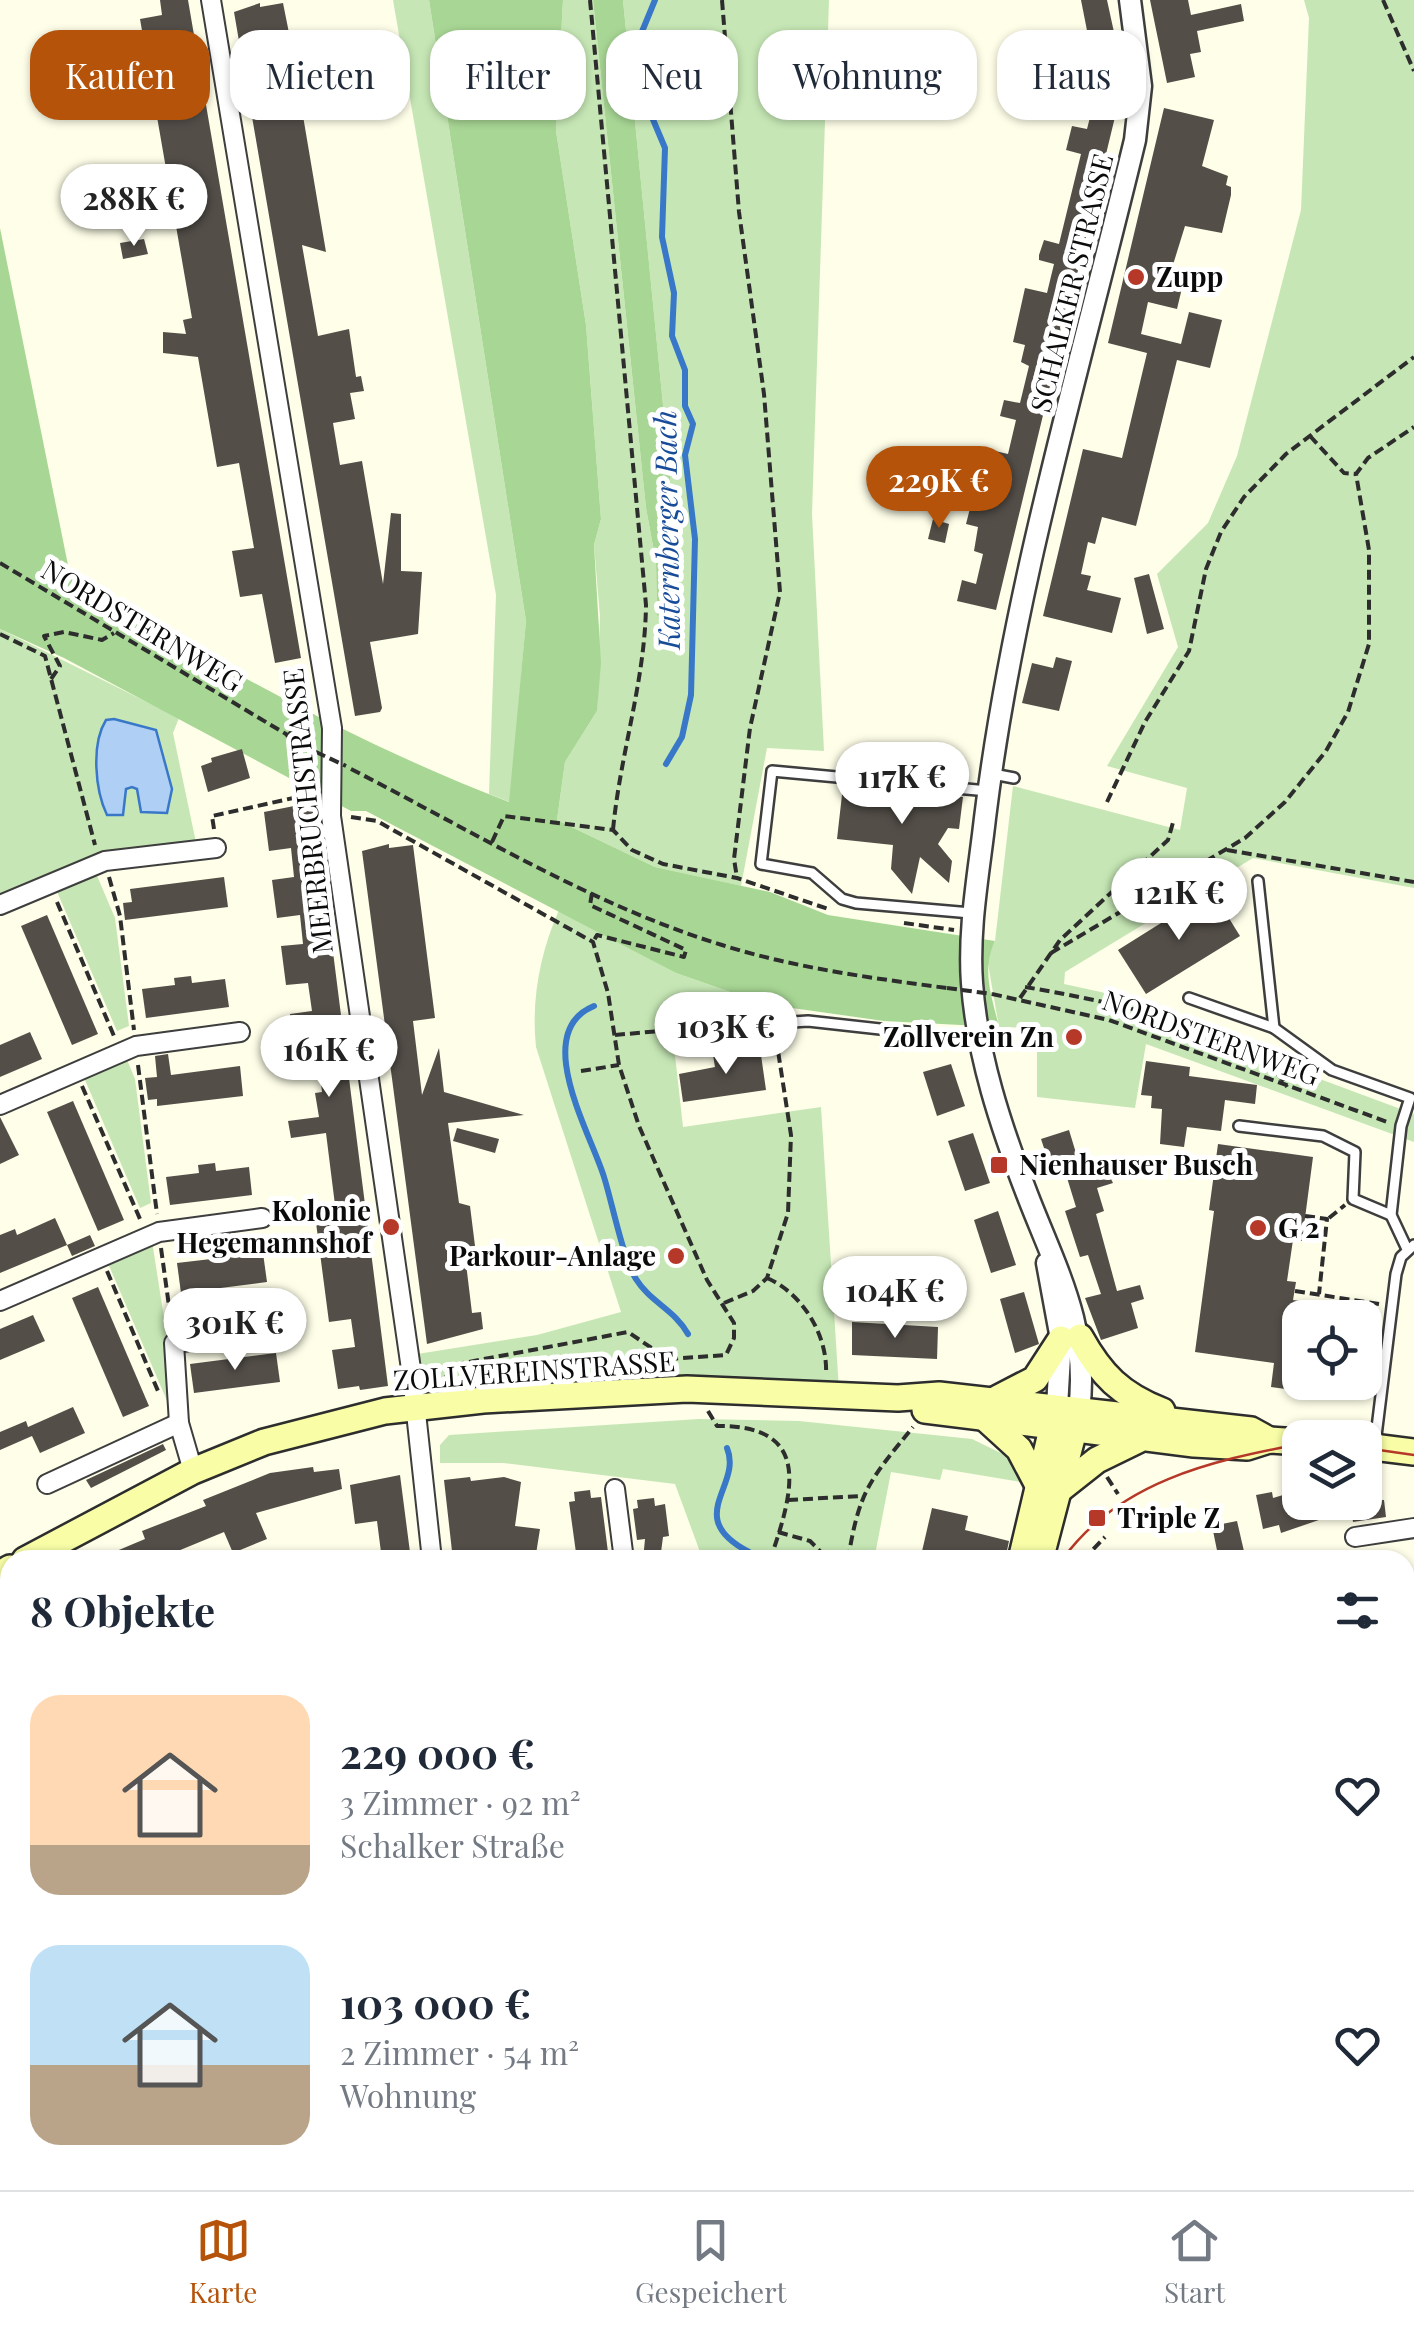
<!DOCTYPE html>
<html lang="de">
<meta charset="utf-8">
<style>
:root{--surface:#fff;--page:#f6f6f7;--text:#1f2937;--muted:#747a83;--line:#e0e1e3;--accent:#b45309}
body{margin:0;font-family:"Playfair Display",serif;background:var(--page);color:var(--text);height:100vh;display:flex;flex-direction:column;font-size:38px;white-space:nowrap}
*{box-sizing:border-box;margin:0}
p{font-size:32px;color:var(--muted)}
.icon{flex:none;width:55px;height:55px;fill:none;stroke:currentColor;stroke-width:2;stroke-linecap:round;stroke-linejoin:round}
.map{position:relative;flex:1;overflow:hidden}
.sheet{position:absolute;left:0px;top:1550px;width:1415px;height:640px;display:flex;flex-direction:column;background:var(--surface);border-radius:30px 30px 0 0;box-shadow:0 2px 8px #0004}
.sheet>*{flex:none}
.hud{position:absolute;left:30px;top:30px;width:1355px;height:90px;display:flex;gap:20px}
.controls{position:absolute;left:1282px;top:1300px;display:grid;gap:20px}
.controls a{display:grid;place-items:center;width:100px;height:100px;border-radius:20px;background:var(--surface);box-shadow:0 2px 8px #0004;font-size:50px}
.price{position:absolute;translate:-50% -85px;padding:0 22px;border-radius:35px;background:#fff;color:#222;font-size:32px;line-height:65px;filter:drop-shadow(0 2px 5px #0008)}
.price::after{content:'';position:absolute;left:50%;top:60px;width:30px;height:22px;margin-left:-15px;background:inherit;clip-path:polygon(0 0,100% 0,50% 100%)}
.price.on{background:var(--accent);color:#fff}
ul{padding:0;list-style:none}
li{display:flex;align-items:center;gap:30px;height:250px;padding:0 30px}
li span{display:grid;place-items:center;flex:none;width:280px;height:200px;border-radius:30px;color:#555}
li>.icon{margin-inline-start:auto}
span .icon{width:120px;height:120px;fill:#fffc;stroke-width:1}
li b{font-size:42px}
h2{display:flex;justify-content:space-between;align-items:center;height:120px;padding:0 30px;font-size:42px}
.tag{padding:0 35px;border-radius:30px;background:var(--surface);box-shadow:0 2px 8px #0004;font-size:35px;line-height:90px}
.tag.on{background:var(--accent);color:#fff}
.tab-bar{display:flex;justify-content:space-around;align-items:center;height:140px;border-top:2px solid var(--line);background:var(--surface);font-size:28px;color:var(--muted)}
.tab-bar a{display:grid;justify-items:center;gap:5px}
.tab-bar .on{color:var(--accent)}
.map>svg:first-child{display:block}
.green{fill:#c6e7b5}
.forest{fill:#a8d795}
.water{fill:#b0cff4;stroke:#3978c9;stroke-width:2.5}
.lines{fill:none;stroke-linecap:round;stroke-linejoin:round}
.stream{stroke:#3978c9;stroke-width:6}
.building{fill:#534e48}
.service-casing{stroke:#3e3e3e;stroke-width:14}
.minor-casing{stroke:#3e3e3e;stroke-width:22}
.tertiary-casing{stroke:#3e3e3e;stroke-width:25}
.secondary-casing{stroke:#2d2d2d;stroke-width:30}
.path{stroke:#2d2d2d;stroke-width:4;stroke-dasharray:10 5;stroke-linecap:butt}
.service{stroke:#fff;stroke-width:9}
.minor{stroke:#fff;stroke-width:18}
.tertiary{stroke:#fff;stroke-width:20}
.secondary{stroke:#f8fda6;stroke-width:25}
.tram{stroke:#b63828;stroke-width:2.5}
.path-bridge{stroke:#2d2d2d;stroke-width:4;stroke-dasharray:10 5;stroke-linecap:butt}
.poi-dot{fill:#b63828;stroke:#fff;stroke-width:4}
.labels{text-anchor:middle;stroke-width:10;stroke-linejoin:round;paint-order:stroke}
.poi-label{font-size:28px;font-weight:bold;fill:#0b0b0b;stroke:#fff;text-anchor:start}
.street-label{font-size:28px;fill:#0b0b0b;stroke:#fff}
.water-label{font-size:30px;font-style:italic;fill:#194c98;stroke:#fff}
</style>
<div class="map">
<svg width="1414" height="2190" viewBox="0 0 1414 2190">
<rect width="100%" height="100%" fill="#fefee9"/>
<g class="green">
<path d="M393 0H429L526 621 510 802 489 794 496 595Z"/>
<path d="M563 0H593L646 508 656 562 657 614 682 641 681 587 623 0H829L812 514 824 751 767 748 741 886 655 867 557 820 565 762 597 711 600 617 594 545 601 519 586 325 556 131Z"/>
<path d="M1304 0H1414V888L1253 858 1065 972 1064 984 1133 999 1263 1050 1285 1066 1414 1114V1142L1146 1044 1135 1108 1037 1097V1028L999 1027 987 958 995 941 1013 786 1180 830 1187 788 1107 766 1178 647 1157 574 1208 523 1237 456 1301 210 1309 18Z"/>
<path d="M0 629 179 718 173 733 198 852 95 871 115 918 129 1026 117 1031 55 887 0 908Z"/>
<path d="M559 910 676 973 736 994 735 1023 672 1028 683 1127 821 1107 839 1390 416 1405 411 1355 537 1335 621 1312 536 1047C531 1000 540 953 559 910Z"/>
<path d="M125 1055 135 1079 151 1203 140 1208 82 1073Z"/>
<path d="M152 1241 174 1382 175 1401 168 1403 107 1261Z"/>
<path d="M699 1419 799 1421 972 1439 1009 1457 1021 1482 943 1469 940 1480 891 1472 874 1560H703L675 1484 503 1463H440V1445L449 1435Z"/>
<path d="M64 2180H150L145 2190H77Z"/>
<path d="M520 2180H633L628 2190H518Z"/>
</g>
<g class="forest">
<path d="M429 0H563L556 131 586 325 601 519 594 545 601 663 597 711 565 762 557 820 655 867 770 892 828 915 995 941C981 970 992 997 999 1027L884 1021 778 1006 736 994 676 973 366 811H351L64 658 0 629V228L70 575C210 662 355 743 509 802L526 621Z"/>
<path d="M593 0H623L681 587 683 643 657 615 656 562 646 508Z"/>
</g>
<path class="water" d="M114 719 156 730 172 789 167 813 141 812 137 789 132 787 126 789 123 815H107C95 790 91 744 106 720Z"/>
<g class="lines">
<g class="stream">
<path d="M655 0 641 34 642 70 649 110 665 148 662 237 674 293 672 336 685 370V406L693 424 685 455 695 539 691 695 682 737 666 764"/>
<path d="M594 1006C530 1032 591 1134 604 1177 612 1202 623 1259 636 1279 650 1302 675 1310 688 1334"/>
<path d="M727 1448C743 1486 682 1517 749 1552"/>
<path d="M576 2190 578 2180"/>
</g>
</g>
<g class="building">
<path d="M160 0H188L301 658 275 663 262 594 240 597 232 551 254 548 239 463 217 467 198 357 163 353V332L186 334 183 320 192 318 140 19 162 15Z"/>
<path d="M1081 0H1107L1120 60 1094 66Z"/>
<path d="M1150 0H1188L1191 15 1241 4 1244 21 1197 31 1201 52 1190 54 1195 77 1167 83Z"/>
<path d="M260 3V7L283 3 289 33 326 252 302 245 318 336 349 329 356 377 361 376 364 391 350 393 355 419 333 423 340 465 362 461 383 584 391 513 401 514V571L422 572 418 634 370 642 382 708 380 712 355 716 234 12Z"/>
<path d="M1100 78 1127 85V91L1121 92 996 610 957 601 962 580 976 584 983 554 974 551 978 527 966 524 977 481 984 483 991 450 1008 454 1016 420 1000 416 1004 400 1020 403 1029 366 1021 362 1025 345 1013 342 1025 288 1047 293 1054 264 1039 260V255L1044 240 1059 244 1081 154 1066 150 1072 126 1087 129Z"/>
<path d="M1164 108 1214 120 1202 166 1228 176 1226 185 1231 187V195L1222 233 1185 226 1172 268 1186 271 1177 309 1148 302 1141 334 1181 344 1189 312 1222 320 1210 368 1177 360 1136 526 1102 517 1095 544 1088 542 1081 574 1091 576 1087 590 1121 598 1112 633 1043 616 1083 449 1122 458 1147 353 1108 343Z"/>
<path d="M144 239 148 254 123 259 120 243Z"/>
<path d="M933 519 949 524 945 543 928 539Z"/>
<path d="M1149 574 1164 629 1147 634 1134 578Z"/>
<path d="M1056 657 1072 661 1059 711 1022 703 1032 663 1053 668Z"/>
<path d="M242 749 250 778 208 792 201 766 212 762 211 758Z"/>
<path d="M843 786 963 797 959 829 948 828 938 844 952 861 949 883 920 857 912 894 891 869 893 845 837 839Z"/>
<path d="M314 802 388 1386 360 1390 359 1386 338 1389 332 1350 355 1347 351 1319 329 1322 315 1215 336 1213 326 1133 291 1138 288 1121 319 1117 315 1093 322 1092 317 1050 294 1053 292 1033 290 1014 312 1011 308 983 286 985 281 946 303 944 300 915 277 918 272 880 294 877 291 848 269 851 264 812Z"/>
<path d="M389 844V848L413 845 435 1018 413 1021 422 1095 439 1048 444 1092 524 1115 448 1123 459 1203 470 1206 475 1246 464 1247 472 1313 481 1312 483 1329 427 1344 362 851Z"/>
<path d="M224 877 228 907 125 920 123 903 132 902 130 889Z"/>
<path d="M1212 891 1240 936 1146 994 1118 950Z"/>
<path d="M47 915 98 1034 72 1045 21 926Z"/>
<path d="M191 976 192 983 225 979 229 1007 146 1018 142 989 175 985 174 978Z"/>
<path d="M30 1032 42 1059 0 1077V1045Z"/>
<path d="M760 1048 766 1090 683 1102 679 1074 715 1067 713 1055Z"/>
<path d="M168 1054 171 1075 240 1066 243 1096 157 1106V1099L148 1100 145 1078 157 1077 155 1056Z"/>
<path d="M1146 1061 1190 1067 1189 1076 1257 1085 1255 1104 1225 1100 1221 1131 1187 1127 1184 1147 1160 1144 1162 1109 1151 1108 1152 1096 1141 1095Z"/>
<path d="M951 1064 965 1106 937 1116 923 1072Z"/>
<path d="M73 1101 124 1220 98 1231 47 1112Z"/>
<path d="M0 1117 19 1155 0 1164Z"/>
<path d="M457 1128 499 1139 495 1153 453 1141Z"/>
<path d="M1069 1130 1079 1163 1100 1157 1113 1183 1097 1188 1104 1211 1096 1214 1117 1291 1140 1285 1144 1299 1131 1303 1138 1328 1101 1340 1085 1298 1101 1294 1088 1255 1080 1257 1065 1211 1076 1207 1064 1168 1052 1172 1041 1139Z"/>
<path d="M973 1133 990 1183 965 1191 948 1141Z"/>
<path d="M1218 1144 1313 1157 1302 1241 1293 1240 1287 1281 1296 1282 1293 1300 1350 1309V1318H1300V1391L1271 1387 1274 1363 1195 1352 1214 1211 1209 1210Z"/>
<path d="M215 1163 216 1171 249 1167 252 1195 170 1205 166 1177 199 1173 198 1165Z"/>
<path d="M998 1211 1016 1265 991 1273 974 1220Z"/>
<path d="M55 1218 67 1245 0 1273V1235L15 1229 17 1235Z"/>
<path d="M90 1235 95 1246 72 1256 67 1245Z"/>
<path d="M263 1253 267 1282 181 1293 177 1263Z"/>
<path d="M98 1287 149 1406 123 1417 72 1298Z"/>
<path d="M1024 1292 1039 1344 1015 1353 1000 1299Z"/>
<path d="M33 1315 45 1341 0 1360V1329Z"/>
<path d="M852 1322 938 1327 937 1359 852 1355Z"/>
<path d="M276 1353 280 1382 194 1393 190 1364Z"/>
<path d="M1306 1382H1370L1368 1399 1306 1392Z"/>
<path d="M73 1407 85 1433 40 1453 32 1436 0 1450V1432L26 1421 28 1427Z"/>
<path d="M163 1444 166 1450 91 1488 86 1480Z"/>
<path d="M313 1467 314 1472 339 1469 342 1489 256 1513 267 1539 233 1553 224 1532 156 1560H95L145 1539 142 1531 206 1506 203 1500 270 1473Z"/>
<path d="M400 1475 411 1560H382L377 1521 355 1524 350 1485Z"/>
<path d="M470 1477 471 1481 504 1477 521 1482 515 1526 540 1529 536 1554 527 1553 526 1560H453L444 1480Z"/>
<path d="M590 1490 591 1498 601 1497 609 1560H577L569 1502 575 1501 574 1492Z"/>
<path d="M1300 1490V1502L1384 1500 1386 1517 1353 1522 1351 1509 1281 1533 1279 1525 1263 1529 1256 1495 1272 1492 1273 1498Z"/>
<path d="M654 1498 655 1506 665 1504 669 1536 663 1537 660 1560H643L645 1539 637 1540 633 1509 638 1508 637 1500Z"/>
<path d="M932 1508 968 1516 965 1530 1009 1541 1005 1560H920Z"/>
<path d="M1237 1521 1246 1560H1219L1212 1526Z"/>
</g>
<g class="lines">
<defs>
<g id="service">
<path d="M993 774 1014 778"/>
<path d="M1258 881 1274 1028"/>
<path d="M971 913 856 903 842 899 812 873 761 864 772 771 988 791"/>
<path d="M1189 998 1274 1028 1332 1070 1410 1098 1401 1126 1391 1215 1407 1249"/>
<path d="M674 1030 808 1021 979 1040"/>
<path d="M1239 1126 1323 1136 1355 1152 1353 1199 1391 1215"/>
<path d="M1375 1444 1396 1274 1401 1257 1414 1245"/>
<path d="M1007 2190 1029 2184 1063 2190"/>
</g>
<g id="minor">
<path d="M211 0 332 728 331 816 412 1376 432 1560"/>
<path d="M0 905 105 861 216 848"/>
<path d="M0 1105 136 1046 240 1032"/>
<path d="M0 1301 159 1232 262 1218"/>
<path d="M193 1471 179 1423 174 1343 271 1331"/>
<path d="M47 1484 179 1423"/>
<path d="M615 1489 624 1560"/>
<path d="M1355 1537 1414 1528"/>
<path d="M0 1646 10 1671"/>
<path d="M0 1906 10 1888"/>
<path d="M1405 1924 1414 1973"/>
<path d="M0 2158 10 2166"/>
<path d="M28 2180 41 2190"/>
<path d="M1173 2180 1175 2190"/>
<path d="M175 2190 180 2180"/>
<path d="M637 2190 642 2180"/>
</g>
<g id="tertiary">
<path d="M1047 1263 1061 1339 1057 1407"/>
<path d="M1079 1410C1090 1328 1055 1267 1027 1194 1001 1127 977 1055 972 983 968 928 979 872 985 818 1013 589 1081 364 1135 140L1141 86 1130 0"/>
</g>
<g id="secondary">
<path d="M1080 1337C1101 1375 1121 1395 1162 1411"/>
<path d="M998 1398 1035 1379 1061 1339"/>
<path d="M925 1410 1194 1444 1247 1447 1269 1440 1300 1442"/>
<path d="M985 1418 1019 1449 1038 1485"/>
<path d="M1365 1446 1414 1452"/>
<path d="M1059 1490 1097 1460 1138 1440"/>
<path d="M25 1560 193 1471 264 1442 385 1411 483 1400 687 1389 898 1398 939 1395 1251 1430 1269 1440"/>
<path d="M1021 1560 1056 1412"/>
<path d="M1040 1560 1078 1415"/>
<path d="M0 1574 10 1568"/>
<path d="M974 2180V2190"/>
</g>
</defs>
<use href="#service" class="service-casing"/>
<use href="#minor" class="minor-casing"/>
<use href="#tertiary" class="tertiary-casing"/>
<use href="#secondary" class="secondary-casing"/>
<g class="path">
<path d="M590 0 646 605C645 682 620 754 613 830"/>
<path d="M722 0 739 212 764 394 780 592 750 728 734 859 737 878"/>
<path d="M1383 0 1414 71"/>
<path d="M1310 436 1344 473 1356 474"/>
<path d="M0 563 316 752"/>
<path d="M0 634 45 656 95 845"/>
<path d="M51 679 60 666 44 636 64 632 102 640 114 633"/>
<path d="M286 737 312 713"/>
<path d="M351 769C472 831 592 905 722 945 795 968 871 978 947 988"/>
<path d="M1107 802 1145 722 1189 651 1206 569 1221 532 1244 497 1286 454 1414 357"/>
<path d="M351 817 377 821 593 942 608 993 619 1065 639 1126 707 1280 734 1323V1338L726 1355 668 1359 628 1332 463 1363 452 1367 441 1385"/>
<path d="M214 829 212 816 316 793"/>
<path d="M492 842 504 816 613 830 632 850 663 864 737 878 831 910"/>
<path d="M1227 850 1414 882"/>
<path d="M109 877 120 916 134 1030"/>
<path d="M592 893 590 905 686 950 684 957 597 935 593 942"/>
<path d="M57 902 114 1036"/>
<path d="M904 923 954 930"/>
<path d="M1051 953 1245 838 1285 802 1326 751 1348 712 1369 644V550L1356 474 1368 458 1414 427"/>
<path d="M1025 987C1090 998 1255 1028 1287 1087"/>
<path d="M992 994 1109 1020 1390 1123"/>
<path d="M1020 998 1060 940 1168 840 1174 819"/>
<path d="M615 1035 660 1031"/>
<path d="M138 1065 157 1214"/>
<path d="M581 1071 619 1065"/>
<path d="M82 1086 140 1219"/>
<path d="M1305 1216 1327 1219 1319 1294"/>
<path d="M1329 1218 1345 1205"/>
<path d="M161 1248 172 1328"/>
<path d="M107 1271 158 1391"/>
<path d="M767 1278C802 1293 828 1335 826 1374"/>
<path d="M1295 1291 1379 1304"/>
<path d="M724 1303 753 1291 767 1278 788 1213 791 1135 776 1038"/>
<path d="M708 1411 717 1426C814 1425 793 1493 770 1560"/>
<path d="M1107 1477 1118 1494"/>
<path d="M788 1500 861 1496"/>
<path d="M778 1532 810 1541 829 1560"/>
<path d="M848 1560C859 1490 870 1480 913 1427"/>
<path d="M1083 1560 1105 1537"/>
<path d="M0 1993 10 2007"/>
<path d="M0 2049 10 2037"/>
<path d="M0 2086 10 2100"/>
<path d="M524 2190 526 2180"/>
<path d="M609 2190 613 2180"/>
</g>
<use href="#service" class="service"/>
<use href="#minor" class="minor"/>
<use href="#tertiary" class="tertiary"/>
<use href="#secondary" class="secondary"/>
<g class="tram">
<path d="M1365 1448 1414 1455"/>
<path d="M1062 1560C1118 1482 1210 1461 1300 1444"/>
<path d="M969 2180V2190"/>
<path d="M1011 2190 1029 2186 1056 2190"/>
</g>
<g class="path-bridge">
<path d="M316 752 346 766"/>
<path d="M947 988 992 994"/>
</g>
</g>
<g class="poi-dot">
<circle cx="1136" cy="277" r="10"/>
<circle cx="1074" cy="1037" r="10"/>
<rect x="989" y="1155" width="20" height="20" rx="5"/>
<circle cx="391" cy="1227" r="10"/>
<circle cx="1258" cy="1228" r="10"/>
<circle cx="676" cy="1256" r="10"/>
<rect x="1087" y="1508" width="20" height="20" rx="5"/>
</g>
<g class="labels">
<g class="poi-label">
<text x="1156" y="287">Zupp</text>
<text x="1054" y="1047" text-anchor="end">Zollverein Zn</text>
<text x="1019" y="1175">Nienhauser Busch</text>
<text x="371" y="1221" text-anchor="end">Kolonie<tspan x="371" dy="32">Hegemannshof</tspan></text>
<text x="1278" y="1238">G 2</text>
<text x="656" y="1266" text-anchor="end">Parkour-Anlage</text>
<text x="1117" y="1528">Triple Z</text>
</g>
<g class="street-label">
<text transform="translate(1072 283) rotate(-76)" y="10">SCHALKER STRASSE</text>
<text transform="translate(142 626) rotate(31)" y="10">NORDSTERNWEG</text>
<text transform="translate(308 811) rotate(-96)" y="10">MEERBRUCHSTRASSE</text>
<text transform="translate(1211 1038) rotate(20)" y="10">NORDSTERNWEG</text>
<text transform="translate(534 1371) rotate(-4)" y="10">ZOLLVEREINSTRASSE</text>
</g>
<g class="water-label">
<text transform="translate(668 530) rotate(-91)" y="10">Katernberger Bach</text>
</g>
</g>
</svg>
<div class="controls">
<a><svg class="icon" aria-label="locate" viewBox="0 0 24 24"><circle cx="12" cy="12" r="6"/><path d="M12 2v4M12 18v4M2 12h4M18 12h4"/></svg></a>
<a><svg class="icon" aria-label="layers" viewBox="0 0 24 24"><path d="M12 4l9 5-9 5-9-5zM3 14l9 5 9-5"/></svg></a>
</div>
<b class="price" style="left:134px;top:249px">288K €</b>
<b class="price on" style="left:939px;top:531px">229K €</b>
<b class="price" style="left:902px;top:827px">117K €</b>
<b class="price" style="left:1179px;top:943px">121K €</b>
<b class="price" style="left:726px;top:1077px">103K €</b>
<b class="price" style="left:329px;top:1100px">161K €</b>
<b class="price" style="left:895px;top:1341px">104K €</b>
<b class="price" style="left:235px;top:1373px">301K €</b>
<div class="hud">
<a class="tag on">Kaufen</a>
<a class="tag">Mieten</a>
<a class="tag">Filter</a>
<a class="tag">Neu</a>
<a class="tag">Wohnung</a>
<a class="tag">Haus</a>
</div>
<section class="sheet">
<h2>8 Objekte<svg class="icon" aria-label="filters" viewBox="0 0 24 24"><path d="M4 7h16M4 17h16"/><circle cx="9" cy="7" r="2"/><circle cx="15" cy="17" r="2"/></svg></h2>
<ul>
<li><span style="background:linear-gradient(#ffd9b3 75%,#b9a48a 0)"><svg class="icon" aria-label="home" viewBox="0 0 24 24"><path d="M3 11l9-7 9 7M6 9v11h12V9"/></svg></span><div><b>229 000 €</b><p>3 Zimmer · 92 m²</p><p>Schalker Straße</p></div><svg class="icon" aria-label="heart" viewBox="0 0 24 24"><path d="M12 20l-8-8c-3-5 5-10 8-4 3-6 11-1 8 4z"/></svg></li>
<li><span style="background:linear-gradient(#bfe0f5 60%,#b9a48a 0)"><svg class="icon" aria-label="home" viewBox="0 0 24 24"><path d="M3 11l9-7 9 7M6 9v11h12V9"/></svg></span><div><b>103 000 €</b><p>2 Zimmer · 54 m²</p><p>Wohnung</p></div><svg class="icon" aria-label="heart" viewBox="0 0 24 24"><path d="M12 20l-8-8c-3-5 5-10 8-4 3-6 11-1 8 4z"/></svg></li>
</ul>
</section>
</div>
<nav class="tab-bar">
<a class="on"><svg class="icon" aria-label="map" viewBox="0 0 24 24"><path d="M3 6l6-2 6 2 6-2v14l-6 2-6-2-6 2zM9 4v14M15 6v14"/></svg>Karte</a>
<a><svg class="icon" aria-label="saved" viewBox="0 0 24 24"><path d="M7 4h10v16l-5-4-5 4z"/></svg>Gespeichert</a>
<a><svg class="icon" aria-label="home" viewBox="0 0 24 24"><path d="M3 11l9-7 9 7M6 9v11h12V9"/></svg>Start</a>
</nav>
